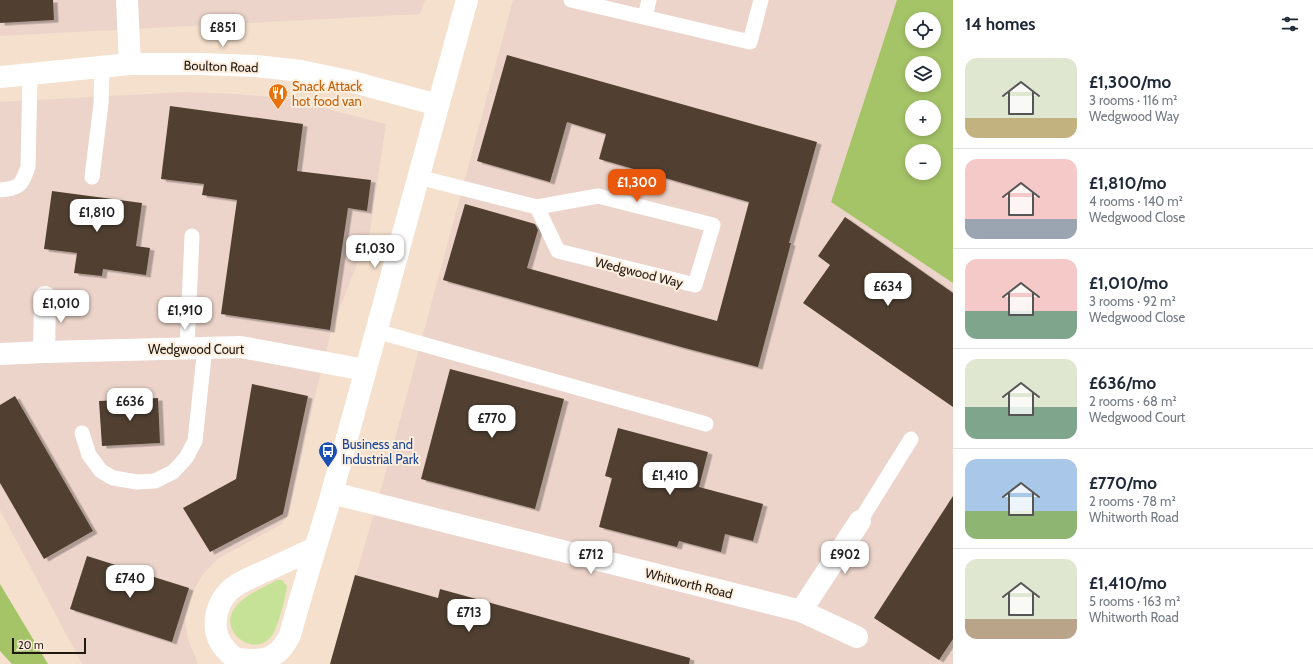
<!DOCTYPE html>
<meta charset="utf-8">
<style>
:root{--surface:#fff;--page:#f2f2f3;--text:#1f2937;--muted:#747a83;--line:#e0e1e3;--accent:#ea580c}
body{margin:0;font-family:Cabin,sans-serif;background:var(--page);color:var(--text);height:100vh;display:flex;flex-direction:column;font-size:15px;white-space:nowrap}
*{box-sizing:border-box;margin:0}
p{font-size:13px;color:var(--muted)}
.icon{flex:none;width:22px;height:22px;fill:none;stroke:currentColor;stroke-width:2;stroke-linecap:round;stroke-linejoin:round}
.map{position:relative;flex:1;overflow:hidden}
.details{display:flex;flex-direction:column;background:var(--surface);width:360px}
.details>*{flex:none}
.controls{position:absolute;left:905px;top:12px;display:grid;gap:8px}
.controls a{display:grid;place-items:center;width:36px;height:36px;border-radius:50%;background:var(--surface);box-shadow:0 2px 6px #0003;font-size:20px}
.scale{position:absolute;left:12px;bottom:10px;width:74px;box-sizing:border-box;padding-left:4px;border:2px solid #201912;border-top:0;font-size:11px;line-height:14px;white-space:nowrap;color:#201912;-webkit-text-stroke:3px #feeede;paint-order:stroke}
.price{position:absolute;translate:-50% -34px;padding:0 9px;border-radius:8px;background:#fff;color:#222;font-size:13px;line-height:26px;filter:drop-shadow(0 1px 2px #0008)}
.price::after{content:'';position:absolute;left:50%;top:24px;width:12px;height:9px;margin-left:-6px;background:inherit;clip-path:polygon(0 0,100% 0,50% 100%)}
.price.on{background:var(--accent);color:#fff}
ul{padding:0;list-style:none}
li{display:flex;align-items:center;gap:12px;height:100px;padding:0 12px}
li+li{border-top:1px solid var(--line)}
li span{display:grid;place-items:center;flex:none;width:112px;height:80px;border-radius:12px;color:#555}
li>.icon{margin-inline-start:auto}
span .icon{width:48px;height:48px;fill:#fffc;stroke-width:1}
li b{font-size:17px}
h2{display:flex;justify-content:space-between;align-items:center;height:48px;padding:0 12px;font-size:17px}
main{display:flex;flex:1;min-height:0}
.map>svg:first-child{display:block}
.industrial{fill:#ecd4ca}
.green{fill:#c6e296}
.forest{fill:#a5c468;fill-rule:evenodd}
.building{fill:#514130;filter:url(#shadow)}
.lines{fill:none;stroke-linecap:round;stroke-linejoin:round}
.service{stroke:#fff;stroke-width:15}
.minor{stroke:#fff;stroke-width:22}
.labels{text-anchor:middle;stroke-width:4;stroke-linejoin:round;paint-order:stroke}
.street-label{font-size:13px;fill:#201912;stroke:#feeede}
.food-label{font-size:13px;fill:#c56008;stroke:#feeede;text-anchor:start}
.transit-label{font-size:13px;fill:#164399;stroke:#feeede;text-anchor:start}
</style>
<main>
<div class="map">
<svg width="953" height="664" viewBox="0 0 953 664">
<defs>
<filter id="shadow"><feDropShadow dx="4.5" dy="2.5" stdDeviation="0" flood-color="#0004"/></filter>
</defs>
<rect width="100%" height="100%" fill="#f4e0cc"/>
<g class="industrial">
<path d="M0 0H425L420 14 0 36Z"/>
<path d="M513 0H897L831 202 953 283V664H330L386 472Z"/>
<path d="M184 92 235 94 285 98 386 124 370 231 332 328 317 388 289 513 282 524 217 559 202 575 189 600 185 620 188 639 198 664H82L0 510V102Z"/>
</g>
<path class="green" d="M277 580H282L287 586C286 596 277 632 270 638 252 657 219 631 234 609 244 595 263 588 277 580Z"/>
<g class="forest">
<path d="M897 0H953V283L831 202ZM912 19H934V41H912ZM912 63H934V85H912ZM912 107H934V129H912ZM912 151H934V173H912Z"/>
<path d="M0 584 48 664H12L0 651Z"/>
</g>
<g class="building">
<path d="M0 0H53L54 20 0 23Z"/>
<path d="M507 55 817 142 789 243H791L758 367 685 348 443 280 465 204 535 224 538 230 527 268 717 321 749 202 599 159 606 134 567 122 550 182 477 161Z"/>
<path d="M170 106 303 124 297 171 371 180 367 211 348 208 330 330 221 314 237 200 202 195 204 184 161 179Z"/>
<path d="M52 191 142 203 136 246 150 248 146 275 103 269 102 276 74 273 77 253 44 249Z"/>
<path d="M845 217 953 293V407L803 303 830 265 818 256Z"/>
<path d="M450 369 564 399 535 509 421 479Z"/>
<path d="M252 384 308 396 283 514 210 552 183 508 236 479Z"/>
<path d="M15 396 93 531 44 559 0 483V405Z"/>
<path d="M158 398 160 443 102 446 99 401Z"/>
<path d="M618 428 708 452 699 487 763 504 753 541 725 534 721 552 679 541 677 547 599 527 612 478 605 476Z"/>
<path d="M953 496V639L939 660 874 618Z"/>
<path d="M87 556 189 588 172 642 70 609Z"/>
<path d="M355 575 438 598 440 589 690 658 689 664H330Z"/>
</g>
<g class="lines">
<g class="service">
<path d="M571 0 750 42 761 0"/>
<path d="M645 17 649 0"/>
<path d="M92 177 101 104 102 67"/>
<path d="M418 177 537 207 598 196 713 225 695 285 558 251 537 207"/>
<path d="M0 190C20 188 21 186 28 167L30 74"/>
<path d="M376 331 706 424"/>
<path d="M187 348 192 236"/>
<path d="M82 433 89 455 101 471 113 478 137 482 155 481 173 472 186 458 195 441 205 347"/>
<path d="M860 521 911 439"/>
</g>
<g class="minor">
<path d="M127 0 130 64"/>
<path d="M0 77 130 64H201L256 66 301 71 353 82 438 105"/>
<path d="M44 352 45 297"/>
<path d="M0 354 44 352 241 347 365 370"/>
<path d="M332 493 801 611 857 637"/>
<path d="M315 548C298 556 281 564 263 572 252 577 238 582 229 591 213 608 210 634 227 651 229 653 232 656 234 657 239 660 247 660 252 660 260 660 269 659 275 654 282 650 286 642 290 635 303 587 318 540 332 493L467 0"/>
<path d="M801 611 860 521"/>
</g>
</g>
<defs>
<symbol id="restaurant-pin" viewBox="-11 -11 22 30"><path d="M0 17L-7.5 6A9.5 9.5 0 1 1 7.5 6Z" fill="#e8710a" stroke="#feeede"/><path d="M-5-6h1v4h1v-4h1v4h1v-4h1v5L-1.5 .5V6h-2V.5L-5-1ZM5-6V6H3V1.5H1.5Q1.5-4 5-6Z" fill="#fff"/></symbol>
<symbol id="bus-pin" viewBox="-11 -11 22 30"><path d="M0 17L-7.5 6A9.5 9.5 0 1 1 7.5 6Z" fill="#1a4fb4" stroke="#feeede"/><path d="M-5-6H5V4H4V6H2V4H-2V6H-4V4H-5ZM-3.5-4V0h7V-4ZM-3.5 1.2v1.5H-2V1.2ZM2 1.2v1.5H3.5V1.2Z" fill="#fff"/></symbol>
</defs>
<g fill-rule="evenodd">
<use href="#restaurant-pin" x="267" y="82" width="22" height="30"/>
<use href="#bus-pin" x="317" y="440" width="22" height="30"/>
</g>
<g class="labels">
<g class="street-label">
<text transform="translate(221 66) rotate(2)" y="5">Boulton Road</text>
<text transform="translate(639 272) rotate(14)" y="5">Wedgwood Way</text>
<text x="196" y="354">Wedgwood Court</text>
<text transform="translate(689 583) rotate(14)" y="5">Whitworth Road</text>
</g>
<g class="food-label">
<text x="292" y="91">Snack Attack<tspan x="292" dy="15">hot food van</tspan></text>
</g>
<g class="transit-label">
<text x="342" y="449">Business and<tspan x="342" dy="15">Industrial Park</tspan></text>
</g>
</g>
</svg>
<div class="controls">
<a><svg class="icon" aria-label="locate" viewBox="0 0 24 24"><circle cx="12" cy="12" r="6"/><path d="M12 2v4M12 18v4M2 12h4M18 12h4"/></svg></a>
<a><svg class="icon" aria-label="layers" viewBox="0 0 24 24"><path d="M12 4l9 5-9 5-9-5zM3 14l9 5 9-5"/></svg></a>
<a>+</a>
<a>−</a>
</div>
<div class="scale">20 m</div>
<b class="price" style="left:223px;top:48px">£851</b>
<b class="price on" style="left:637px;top:203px">£1,300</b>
<b class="price" style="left:97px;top:233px">£1,810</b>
<b class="price" style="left:375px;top:269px">£1,030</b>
<b class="price" style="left:888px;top:307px">£634</b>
<b class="price" style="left:61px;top:324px">£1,010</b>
<b class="price" style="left:185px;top:331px">£1,910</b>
<b class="price" style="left:130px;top:422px">£636</b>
<b class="price" style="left:492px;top:439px">£770</b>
<b class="price" style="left:670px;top:496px">£1,410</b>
<b class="price" style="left:591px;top:575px">£712</b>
<b class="price" style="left:845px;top:575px">£902</b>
<b class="price" style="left:130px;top:599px">£740</b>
<b class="price" style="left:469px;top:633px">£713</b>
</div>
<section class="details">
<h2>14 homes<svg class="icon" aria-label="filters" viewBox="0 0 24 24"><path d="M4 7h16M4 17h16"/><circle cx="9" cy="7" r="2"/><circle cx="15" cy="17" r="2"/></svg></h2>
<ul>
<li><span style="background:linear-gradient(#dfe7d0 75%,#c2b280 0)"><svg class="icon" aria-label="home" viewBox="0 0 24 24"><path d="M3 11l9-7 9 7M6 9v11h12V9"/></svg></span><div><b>£1,300/mo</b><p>3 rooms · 116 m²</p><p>Wedgwood Way</p></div></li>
<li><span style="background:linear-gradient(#f6c9c9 75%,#9aa5b1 0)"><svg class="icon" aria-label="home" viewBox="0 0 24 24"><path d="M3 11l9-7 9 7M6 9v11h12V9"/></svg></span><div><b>£1,810/mo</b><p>4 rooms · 140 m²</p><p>Wedgwood Close</p></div></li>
<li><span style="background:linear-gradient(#f6c9c9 65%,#7fa58c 0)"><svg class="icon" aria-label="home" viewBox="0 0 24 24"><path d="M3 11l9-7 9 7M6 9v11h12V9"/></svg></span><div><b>£1,010/mo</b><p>3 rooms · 92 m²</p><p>Wedgwood Close</p></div></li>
<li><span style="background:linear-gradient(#dfe7d0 60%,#7fa58c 0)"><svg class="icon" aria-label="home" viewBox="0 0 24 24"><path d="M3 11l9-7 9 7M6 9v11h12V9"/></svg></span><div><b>£636/mo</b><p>2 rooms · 68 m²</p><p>Wedgwood Court</p></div></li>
<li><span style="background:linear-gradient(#a9c7e8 65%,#8fb573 0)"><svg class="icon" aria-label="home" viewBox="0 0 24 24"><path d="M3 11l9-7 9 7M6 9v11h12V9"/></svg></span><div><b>£770/mo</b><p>2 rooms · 78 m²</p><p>Whitworth Road</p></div></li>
<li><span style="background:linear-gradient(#dfe7d0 75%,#b9a48a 0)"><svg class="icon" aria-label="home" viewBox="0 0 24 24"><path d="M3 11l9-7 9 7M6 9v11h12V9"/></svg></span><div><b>£1,410/mo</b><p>5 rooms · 163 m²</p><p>Whitworth Road</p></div></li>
</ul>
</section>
</main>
